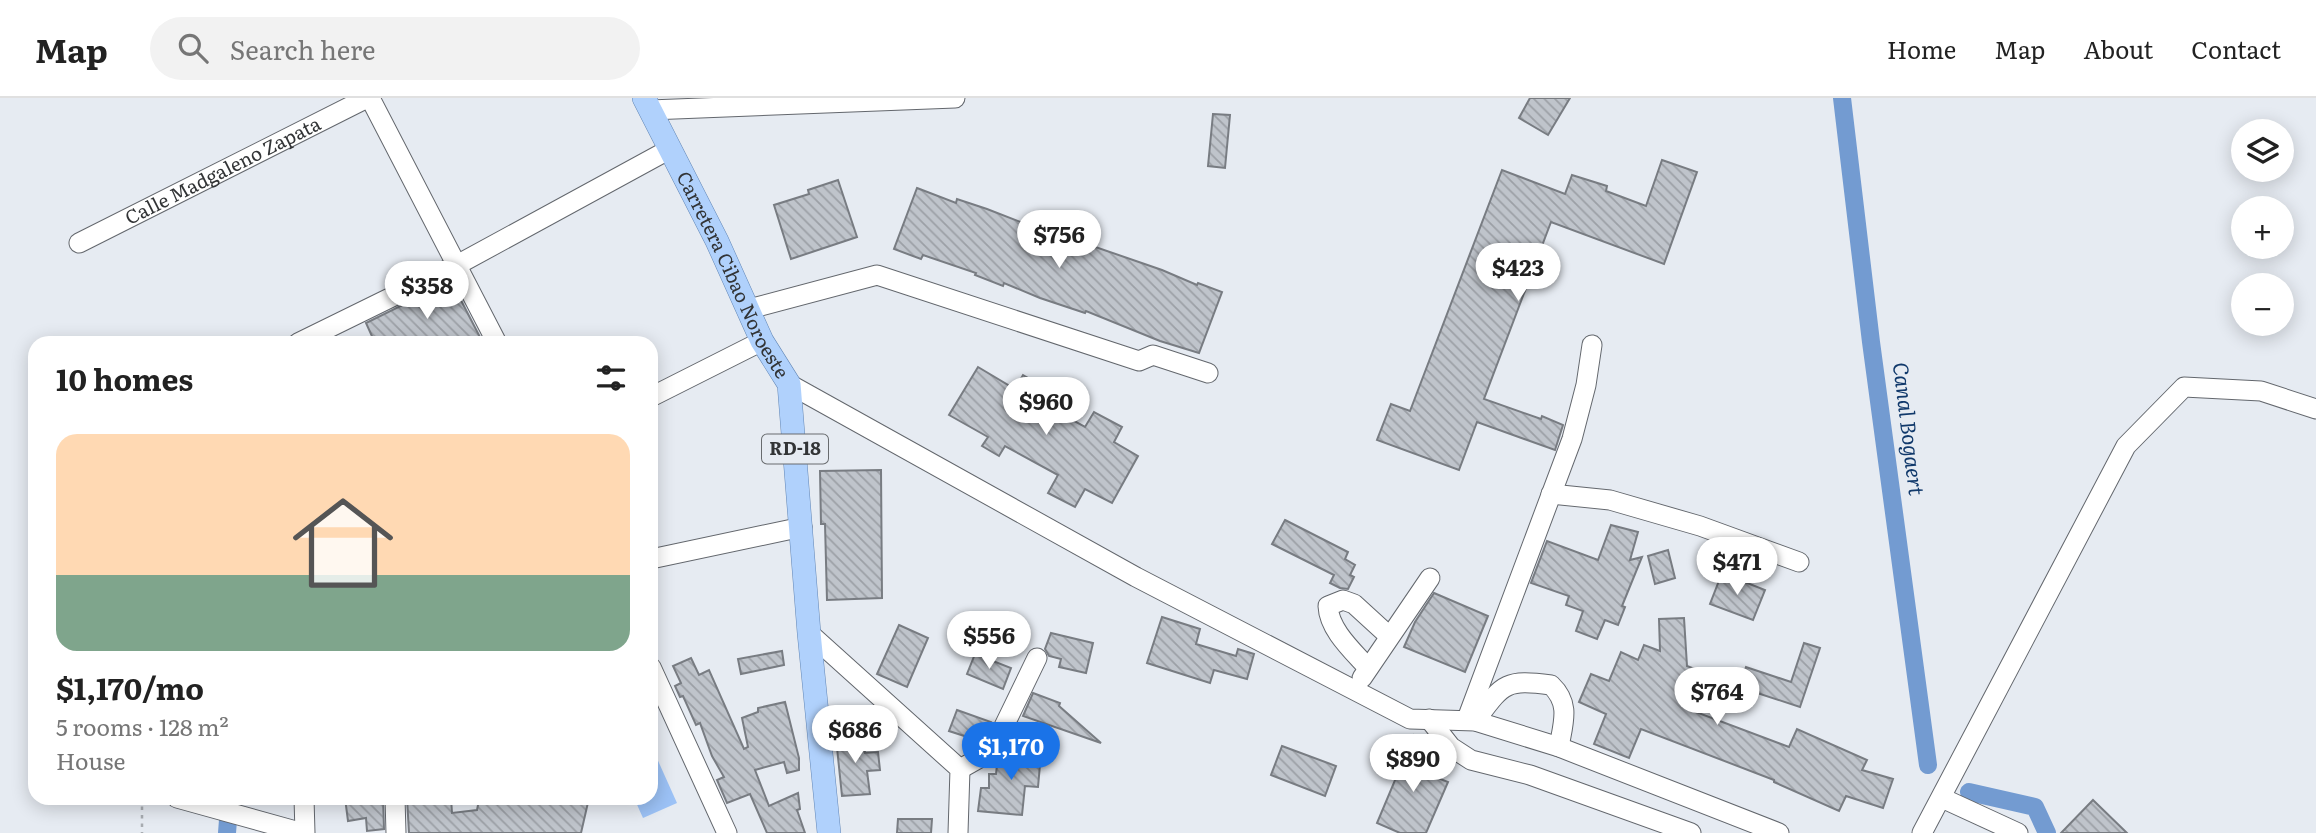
<!DOCTYPE html>
<meta charset="utf-8">
<style>
:root{--surface:#fff;--page:#f2f2f2;--text:#222;--muted:#767676;--line:#e0e0e0;--accent:#1a73e8}
body{margin:0;font-family:Literata,serif;background:var(--page);color:var(--text);height:100vh;display:flex;flex-direction:column;font-size:26px;white-space:nowrap}
*{box-sizing:border-box;margin:0}
p{font-size:23px;color:var(--muted)}
.icon{flex:none;width:38px;height:38px;fill:none;stroke:currentColor;stroke-width:2;stroke-linecap:round;stroke-linejoin:round}
.map{position:relative;flex:1;overflow:hidden}
.panel{position:absolute;left:28px;top:238px;width:630px;height:469px;display:flex;flex-direction:column;background:var(--surface);border-radius:21px;box-shadow:0 4px 18px #0003}
.panel>*{flex:none}
.buttons{position:absolute;left:2231px;top:21px;display:grid;gap:14px}
.buttons a{display:grid;place-items:center;width:63px;height:63px;border-radius:50%;background:var(--surface);box-shadow:0 4px 18px #0003;font-size:35px}
.price{position:absolute;translate:-50% -60px;padding:0 16px;border-radius:24px;background:#fff;color:#222;font-size:23px;line-height:46px;filter:drop-shadow(0 2px 4px #0008)}
.price::after{content:'';position:absolute;left:50%;top:42px;width:21px;height:16px;margin-left:-10px;background:inherit;clip-path:polygon(0 0,100% 0,50% 100%)}
.price.current{background:var(--accent);color:#fff}
ul{padding:0;list-style:none}
li{display:grid;align-content:center;gap:14px;height:371px;padding:0 28px}
li+li{border-top:2px solid var(--line)}
li span{display:grid;place-items:center;height:217px;border-radius:21px;color:#555}
li>.icon{margin-inline-start:auto}
span .icon{width:126px;height:126px;fill:#fffc;stroke-width:1}
li b{font-size:30px}
h2{display:flex;justify-content:space-between;align-items:center;height:84px;padding:0 28px;font-size:30px}
header{display:flex;align-items:center;gap:42px;box-sizing:border-box;height:98px;padding:0 35px;background:var(--surface);border-bottom:2px solid var(--line)}
header strong{font-size:33px}
nav{display:flex;gap:38px;margin-inline-start:auto;font-size:24px}
.search{width:490px;height:63px;background:var(--page);display:flex;align-items:center;gap:18px;box-sizing:border-box;padding:0 24px;border-radius:38px;color:var(--muted);font-size:26px}
.map>svg:first-child{display:block}
.pitch{fill:#9cc2f6}
.lines{fill:none;stroke-linecap:round;stroke-linejoin:round}
.canal{stroke:#739bd1;stroke-width:18}
.building{fill:url(#building-back-hatch);stroke:#787c82;stroke-width:2}
.minor-casing{stroke:#63676d;stroke-width:21}
.major-casing{stroke:#6286b5;stroke-width:24}
.path{stroke:#a8acb1;stroke-width:2.5;stroke-dasharray:3.5 5;stroke-linecap:butt}
.minor{stroke:#fff;stroke-width:19}
.major{stroke:#b0d1fc;stroke-width:23}
.labels{text-anchor:middle;stroke-width:5;stroke-linejoin:round;paint-order:stroke}
.shield{fill:#e6ebf2;stroke:#686b6e;stroke-width:2}
.shield-label{font-size:18px;font-weight:bold;fill:#323436}
.street-label{font-size:19px;fill:#323436;stroke:#e6ebf2}
.water-label{font-size:21px;font-style:italic;fill:#11396b;stroke:#e6ebf2}
</style>
<header>
<strong>Map</strong>
<div class="search"><svg class="icon" aria-label="search" viewBox="0 0 24 24"><circle cx="10" cy="10" r="6"/><path d="M15 15l6 6"/></svg>Search here</div>
<nav><a>Home</a><a>Map</a><a>About</a><a>Contact</a></nav>
</header>
<div class="map">
<svg width="2316" height="735" viewBox="0 0 2316 735">
<defs>
<pattern id="building-back-hatch" width="6" height="6" patternUnits="userSpaceOnUse" patternTransform="scale(1.75)"><rect width="6" height="6" fill="#bfc4cb"/><path d="M-1 5l2 2M0 0l6 6M5-1l2 2" fill="none" stroke="#9ca0a6"/></pattern>
</defs>
<rect width="100%" height="100%" fill="#e6ebf2"/>
<path class="pitch" d="M651 647 677 705 643 720 634 700H651Z"/>
<g class="lines">
<g class="canal">
<path d="M1842 0 1871 244 1928 667"/>
<path d="M1969 694 2035 709 2047 735"/>
<path d="M227 735 228 722"/>
</g>
</g>
<g class="building">
<path d="M1530 0H1570L1548 37 1519 20Z"/>
<path d="M1213 16 1230 17 1225 70 1208 68Z"/>
<path d="M1662 62 1697 74 1664 166 1551 124 1484 301 1541 321 1542 318 1563 327 1555 352 1477 324 1459 372 1377 342 1391 306 1410 313 1502 72 1565 96 1572 77 1607 88 1606 93 1646 108Z"/>
<path d="M838 82 857 139 791 161 774 107 809 96 808 92Z"/>
<path d="M917 90 956 105 957 101 987 111 1080 147 1081 144 1162 172 1197 187 1198 185 1222 194 1199 255 1160 243 1086 213 1085 215 1040 200 1004 185 1003 188 975 177 976 175 923 157 921 161 894 151Z"/>
<path d="M451 183 483 245H375L366 225Z"/>
<path d="M978 269 1015 291 1023 277 1042 288 1034 301 1085 329 1094 314 1122 329 1114 344 1138 358 1112 405 1085 391 1075 409 1048 395 1058 377 1005 348 999 358 982 348 988 339 949 317Z"/>
<path d="M881 372 882 500 827 502 825 426H821L820 373Z"/>
<path d="M1285 422 1348 454 1345 461 1355 467 1350 477 1354 479 1348 491 1340 490 1330 485 1334 477 1272 446Z"/>
<path d="M1611 427 1638 434 1630 462 1642 459 1622 508 1625 509 1618 527 1605 522 1597 541 1576 533 1583 513 1566 507 1569 498 1531 485 1547 443 1598 462Z"/>
<path d="M1668 452 1675 480 1655 486 1648 458Z"/>
<path d="M1722 475 1765 492 1753 522 1710 506Z"/>
<path d="M1434 495 1488 518 1465 574 1404 549 1415 524Z"/>
<path d="M1162 519 1200 531 1196 546 1236 558 1238 551 1254 556 1247 581 1214 572 1210 585 1147 565Z"/>
<path d="M1684 520 1687 568 1708 576 1693 613 1789 649 1797 631 1867 662 1862 672 1893 681 1883 710 1846 698 1839 713 1774 684V682L1641 631 1629 660 1594 646 1606 616 1579 604 1591 576 1609 583 1621 554 1638 562 1644 547 1660 553 1659 521Z"/>
<path d="M899 527 928 540 907 589 877 576Z"/>
<path d="M1051 535 1093 545 1086 575 1059 569 1061 561 1049 558 1045 551Z"/>
<path d="M1804 545 1820 550 1800 609 1739 589 1746 569 1791 584Z"/>
<path d="M782 553 784 567 741 576 738 561Z"/>
<path d="M975 556 1011 570 1003 591 967 576Z"/>
<path d="M691 560 699 577 709 572 744 651 748 649 742 620 758 614V610L785 604 799 660V672L787 675 784 664 755 672 769 708 798 695 800 711 797 712 805 735H767L750 696 727 705 717 682 724 679 712 658 700 625 696 627 683 598 680 599 675 588 681 585 673 568Z"/>
<path d="M1033 595 1060 605 1059 608 1101 645 1023 618Z"/>
<path d="M957 612 991 624 983 644 949 633Z"/>
<path d="M863 637 865 655 878 654 880 672 867 673 870 696 842 698 836 640Z"/>
<path d="M1414 637 1430 643 1418 672 1448 684 1426 735H1400L1377 725Z"/>
<path d="M1011 641 1021 642 1020 654 1041 656 1038 689 1025 688 1022 717 978 713 981 690H989V676H996L997 667H1004L1005 654Z"/>
<path d="M1282 648 1336 668 1325 698 1271 677Z"/>
<path d="M345 700H383L384 731 367 733 366 720 348 723Z"/>
<path d="M407 700H451L452 715 477 712 479 702 497 706 498 700H589L581 735H409Z"/>
<path d="M2093 702 2127 735H2061Z"/>
<path d="M898 721H932L931 735H897Z"/>
</g>
<g class="lines">
<defs>
<g id="minor">
<path d="M370 0 497 245"/>
<path d="M650 12 955 0"/>
<path id="s1" d="M79 145 367 0"/>
<path d="M749 211 877 177 1139 263 1153 257 1208 275"/>
<path d="M298 245 457 167 670 51"/>
<path d="M789 286 1136 479 1410 621 1475 623 1559 649 1779 735"/>
<path d="M651 299 762 243"/>
<path d="M1551 396 1610 402 1700 428 1799 464"/>
<path d="M651 461 802 429"/>
<path d="M809 535 960 671 958 735"/>
<path d="M651 569 727 735"/>
<path d="M1368 570C1353 553 1329 532 1328 508L1343 502 1354 506 1389 538"/>
<path d="M1362 580 1430 480"/>
<path d="M1429 621 1451 649 1471 662 1530 677 1691 735"/>
<path d="M1467 621 1572 341 1586 287 1592 247"/>
<path d="M1475 623C1503 586 1504 581 1551 587 1571 606 1563 625 1559 649"/>
<path d="M960 671 992 653 1037 560"/>
<path d="M177 700 303 735"/>
<path d="M304 700 305 735"/>
<path d="M395 700 396 735"/>
<path d="M1942 700 2018 735"/>
<path d="M1922 735 2126 348 2184 289 2261 293 2316 311"/>
</g>
<g id="major">
<path id="s2" d="M644 0 717 143 762 243 789 286 809 535 829 735"/>
</g>
</defs>
<use href="#minor" class="minor-casing"/>
<use href="#major" class="major-casing"/>
<path class="path" d="M142 700V735"/>
<use href="#minor" class="minor"/>
<use href="#major" class="major"/>
</g>
<g class="labels">
<rect class="shield" x="762" y="336.5" width="66" height="29" rx="5"/>
<g class="shield-label">
<text x="795" y="357">RD-18</text>
</g>
<g class="street-label">
<text dy="7" stroke="none"><textPath href="#s1" startOffset="161">Calle Madgaleno Zapata</textPath></text>
<text dy="7" stroke="none"><textPath href="#s2" startOffset="198">Carretera Cibao Noroeste</textPath></text>
</g>
<g class="water-label">
<text transform="translate(1908 331) rotate(83)" y="7">Canal Bogaert</text>
</g>
</g>
</svg>
<div class="buttons">
<a><svg class="icon" aria-label="layers" viewBox="0 0 24 24"><path d="M12 4l9 5-9 5-9-5zM3 14l9 5 9-5"/></svg></a>
<a>+</a>
<a>−</a>
</div>
<b class="price" style="left:1059px;top:172px">$756</b>
<b class="price" style="left:1518px;top:205px">$423</b>
<b class="price" style="left:427px;top:223px">$358</b>
<b class="price" style="left:1046px;top:339px">$960</b>
<b class="price" style="left:1737px;top:499px">$471</b>
<b class="price" style="left:989px;top:573px">$556</b>
<b class="price" style="left:1717px;top:629px">$764</b>
<b class="price" style="left:855px;top:667px">$686</b>
<b class="price current" style="left:1011px;top:684px">$1,170</b>
<b class="price" style="left:1413px;top:696px">$890</b>
<section class="panel">
<h2>10 homes<svg class="icon" aria-label="filters" viewBox="0 0 24 24"><path d="M4 7h16M4 17h16"/><circle cx="9" cy="7" r="2"/><circle cx="15" cy="17" r="2"/></svg></h2>
<ul>
<li><span style="background:linear-gradient(#ffd9b3 65%,#7fa58c 0)"><svg class="icon" aria-label="home" viewBox="0 0 24 24"><path d="M3 11l9-7 9 7M6 9v11h12V9"/></svg></span><div><b>$1,170/mo</b><p>5 rooms · 128 m²</p><p>House</p></div></li>
</ul>
</section>
</div>
